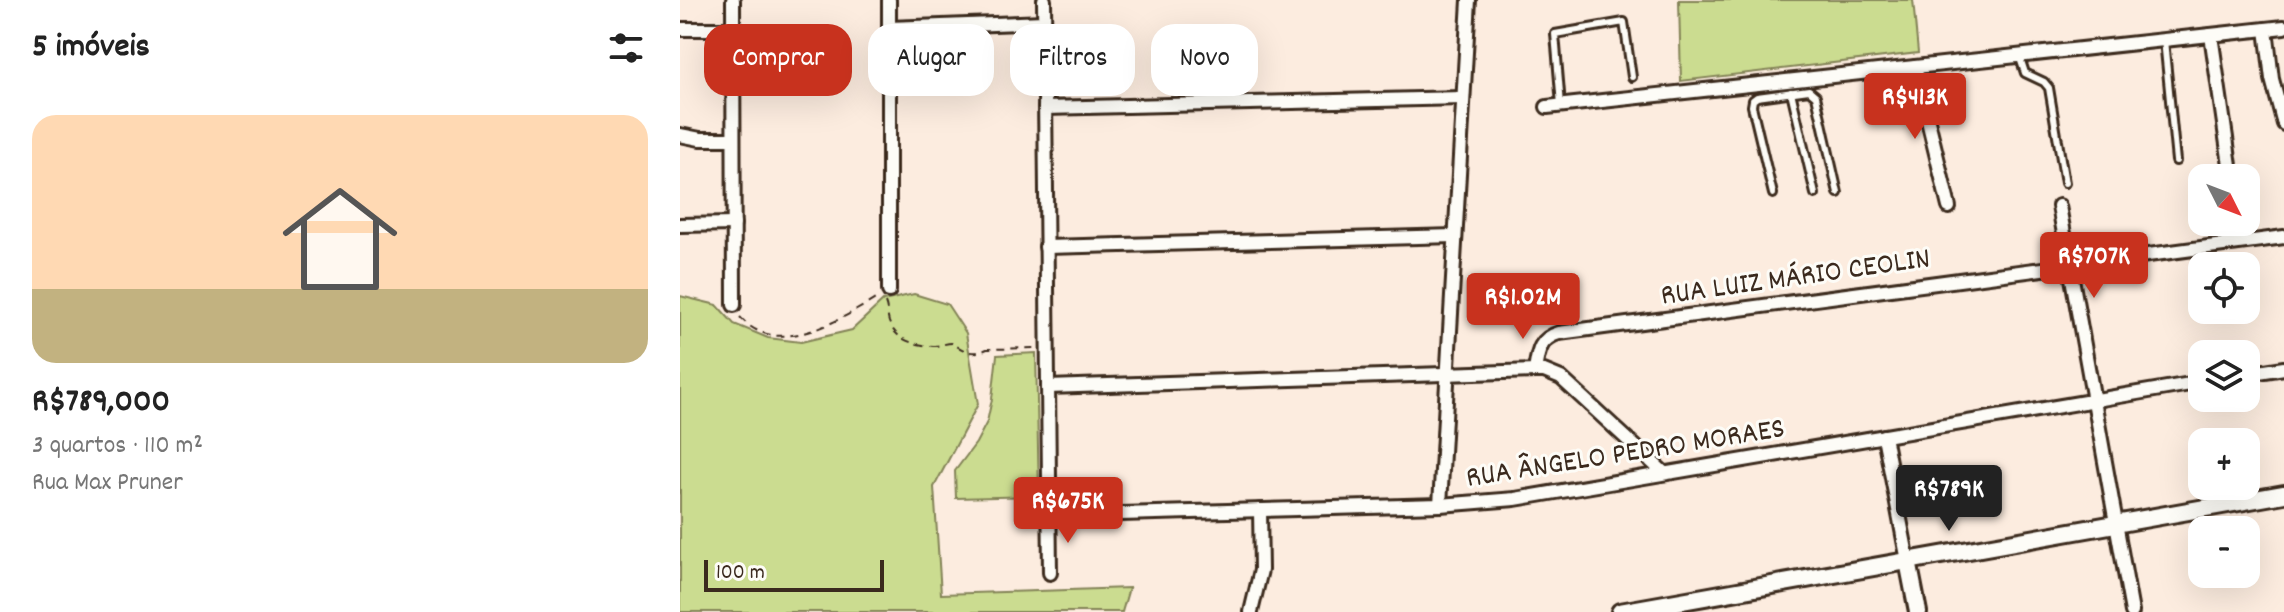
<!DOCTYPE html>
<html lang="pt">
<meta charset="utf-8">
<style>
:root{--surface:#fff;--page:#f6f6f6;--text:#222;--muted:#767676;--accent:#c8321e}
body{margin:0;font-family:Dekko,sans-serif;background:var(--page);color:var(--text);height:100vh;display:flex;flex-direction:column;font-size:30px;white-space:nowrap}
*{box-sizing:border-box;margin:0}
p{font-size:26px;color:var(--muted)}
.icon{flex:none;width:44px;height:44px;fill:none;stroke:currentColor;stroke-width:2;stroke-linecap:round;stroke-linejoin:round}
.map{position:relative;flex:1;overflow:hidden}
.panel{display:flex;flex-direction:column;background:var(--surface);width:680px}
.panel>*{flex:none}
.banner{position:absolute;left:24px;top:24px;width:760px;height:72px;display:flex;gap:16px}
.needle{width:52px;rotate:132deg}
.controls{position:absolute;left:1508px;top:164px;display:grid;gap:16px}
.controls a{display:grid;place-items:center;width:72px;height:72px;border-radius:16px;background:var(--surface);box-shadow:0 8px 32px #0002;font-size:40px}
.scale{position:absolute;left:24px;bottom:20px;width:180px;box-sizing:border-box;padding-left:8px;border:4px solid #3b2a1e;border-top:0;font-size:22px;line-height:28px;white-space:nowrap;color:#3b2a1e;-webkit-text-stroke:6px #fdfcf7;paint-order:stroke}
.price{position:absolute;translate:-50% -68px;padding:0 18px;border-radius:8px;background:var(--accent);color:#fff;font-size:26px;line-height:52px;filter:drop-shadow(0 2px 4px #0008)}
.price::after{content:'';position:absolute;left:50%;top:48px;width:24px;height:18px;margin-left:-12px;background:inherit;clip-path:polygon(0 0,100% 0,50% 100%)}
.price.selected{background:#222;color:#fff}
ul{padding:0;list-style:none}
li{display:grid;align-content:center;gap:16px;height:424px;padding:0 32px}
li span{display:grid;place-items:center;height:248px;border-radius:24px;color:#555}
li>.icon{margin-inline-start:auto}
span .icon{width:144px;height:144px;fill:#fffc;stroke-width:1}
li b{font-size:34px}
h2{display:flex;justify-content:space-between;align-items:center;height:96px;padding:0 32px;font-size:34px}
.pill{padding:0 28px;border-radius:24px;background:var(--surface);box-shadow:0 8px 32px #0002;font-size:28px;line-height:72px}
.pill.selected{background:var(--accent);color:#fff}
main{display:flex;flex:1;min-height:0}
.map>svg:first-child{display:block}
.green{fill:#cbdc90;stroke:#838357;stroke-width:2}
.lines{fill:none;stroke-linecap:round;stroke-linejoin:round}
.lane-casing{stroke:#3b2a1e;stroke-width:12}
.street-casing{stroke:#3b2a1e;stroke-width:18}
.secondary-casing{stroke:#3b2a1e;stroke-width:22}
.path{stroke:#3b2a1e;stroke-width:2;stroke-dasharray:8 6;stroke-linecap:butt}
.lane{stroke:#fdfcf7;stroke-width:6}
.street{stroke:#fdfcf7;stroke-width:12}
.secondary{stroke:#fdfcf7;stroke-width:16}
.labels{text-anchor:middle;stroke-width:6;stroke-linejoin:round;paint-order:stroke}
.street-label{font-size:30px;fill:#3b2a1e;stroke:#fdfcf7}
</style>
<main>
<section class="panel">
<h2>5 imóveis<svg class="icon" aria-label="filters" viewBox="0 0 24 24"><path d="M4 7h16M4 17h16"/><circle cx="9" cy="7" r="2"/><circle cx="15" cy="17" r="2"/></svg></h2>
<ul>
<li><span style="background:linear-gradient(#ffd9b3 70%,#c2b280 0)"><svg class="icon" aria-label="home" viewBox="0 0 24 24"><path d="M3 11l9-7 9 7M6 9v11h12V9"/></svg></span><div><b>R$789,000</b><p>3 quartos · 110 m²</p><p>Rua Max Pruner</p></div></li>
</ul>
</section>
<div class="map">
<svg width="1604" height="612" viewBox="0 0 1604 612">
<rect width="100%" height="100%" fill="#fcecdf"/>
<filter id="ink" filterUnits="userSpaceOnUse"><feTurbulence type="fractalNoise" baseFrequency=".0125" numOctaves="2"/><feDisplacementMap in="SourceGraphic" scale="16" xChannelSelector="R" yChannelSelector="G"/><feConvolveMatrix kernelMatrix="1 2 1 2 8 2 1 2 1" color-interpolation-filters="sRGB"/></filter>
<g filter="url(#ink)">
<g class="green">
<path d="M999 0H1233L1238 53 1001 81Z"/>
<path d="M234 294 267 304 286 333 298 404 254 487 261 594 449 588 442 612H0V296L37 305 54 324 88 338 121 342 172 330 203 301Z"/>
<path d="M356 353 359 496 276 498 275 471 296 443 307 422 312 399 317 355Z"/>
</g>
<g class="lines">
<defs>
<g id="lane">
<path d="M1484 40 1496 161"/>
<path d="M1339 55 1345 73 1364 82 1369 88 1385 183"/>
<path d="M1111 92 1135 194"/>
<path d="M881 105 875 34 944 22 952 77"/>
<path d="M1093 194 1072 106 1073 100 1077 97 1129 90 1136 96 1158 193"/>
</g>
<g id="street">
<path d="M53 0 54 305"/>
<path d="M209 0V291"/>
<path d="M364 0 370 573"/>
<path d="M209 28 364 22"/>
<path d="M0 29H53"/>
<path d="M1586 29 1592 79 1604 124"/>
<path d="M1531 35 1551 172"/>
<path d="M1235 67 1269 207"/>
<path d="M867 107 1604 27"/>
<path d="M365 108 783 98"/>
<path d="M0 135 20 139H53"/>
<path d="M1379 206 1452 612"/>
<path d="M0 225 54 224"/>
<path d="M366 247 775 236"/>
<path d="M855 371H864L881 378 984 473"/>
<path d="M1566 374 1604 368"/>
<path d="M368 387 855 371C858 352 859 339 879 333L1604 237"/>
<path d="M1204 436 1228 561"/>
<path d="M760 505 789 0"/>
<path d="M369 516 760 505 835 499 1522 382"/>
<path d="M571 612 581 570 580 510"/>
</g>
<g id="secondary">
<path d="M1228 561 1238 612"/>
<path d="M940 612 1604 494"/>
</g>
</defs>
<use href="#lane" class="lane-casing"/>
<use href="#street" class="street-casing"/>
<use href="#secondary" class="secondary-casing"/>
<g class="path">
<path d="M205 303C208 310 207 316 209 322 216 341 236 345 253 346 260 346 265 343 272 343 284 351 293 356 307 349L357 348"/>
<path d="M60 317C97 360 161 319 199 297"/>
</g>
<use href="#lane" class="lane"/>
<use href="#street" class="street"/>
<use href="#secondary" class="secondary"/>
</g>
</g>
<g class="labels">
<g class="street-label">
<text transform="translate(1115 275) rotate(-8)" y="10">RUA LUIZ MÁRIO CEOLIN</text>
<text transform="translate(945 451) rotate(-9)" y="10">RUA ÂNGELO PEDRO MORAES</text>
</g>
</g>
</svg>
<div class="controls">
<a><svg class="needle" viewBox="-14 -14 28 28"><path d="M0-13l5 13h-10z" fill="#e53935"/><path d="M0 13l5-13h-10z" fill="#767676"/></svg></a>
<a><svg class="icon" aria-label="locate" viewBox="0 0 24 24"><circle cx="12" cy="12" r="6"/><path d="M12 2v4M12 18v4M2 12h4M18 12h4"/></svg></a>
<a><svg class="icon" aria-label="layers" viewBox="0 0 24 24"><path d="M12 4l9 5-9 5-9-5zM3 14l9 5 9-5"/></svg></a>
<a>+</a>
<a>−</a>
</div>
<div class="scale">100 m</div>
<b class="price" style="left:1235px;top:141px">R$413K</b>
<b class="price" style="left:1414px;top:300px">R$707K</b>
<b class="price" style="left:843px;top:341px">R$1.02M</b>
<b class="price selected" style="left:1269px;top:533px">R$789K</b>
<b class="price" style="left:388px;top:545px">R$675K</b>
<div class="banner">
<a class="pill selected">Comprar</a>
<a class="pill">Alugar</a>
<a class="pill">Filtros</a>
<a class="pill">Novo</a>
</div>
</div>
</main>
